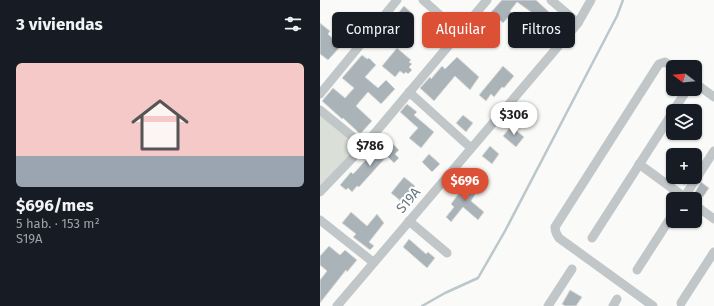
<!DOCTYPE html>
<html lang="es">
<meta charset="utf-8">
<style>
:root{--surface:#171b24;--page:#242831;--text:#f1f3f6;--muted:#9ea1a6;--accent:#dc5136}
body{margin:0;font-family:"Fira Sans",sans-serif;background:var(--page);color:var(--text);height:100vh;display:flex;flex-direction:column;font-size:15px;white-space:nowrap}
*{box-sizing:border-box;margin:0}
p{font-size:13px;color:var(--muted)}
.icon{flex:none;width:22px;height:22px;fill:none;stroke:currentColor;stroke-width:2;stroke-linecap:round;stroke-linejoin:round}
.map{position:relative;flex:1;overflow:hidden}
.drawer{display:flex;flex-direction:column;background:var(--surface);width:320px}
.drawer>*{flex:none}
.hud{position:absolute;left:12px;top:12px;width:322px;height:36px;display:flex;gap:8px}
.needle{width:26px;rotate:286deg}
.controls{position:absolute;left:346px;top:60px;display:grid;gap:8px}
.controls a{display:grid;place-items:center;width:36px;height:36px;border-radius:6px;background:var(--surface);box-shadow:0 1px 3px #0004;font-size:20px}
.price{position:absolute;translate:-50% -34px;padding:0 9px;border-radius:14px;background:#fff;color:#222;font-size:13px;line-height:26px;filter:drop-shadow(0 1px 2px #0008)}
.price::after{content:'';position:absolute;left:50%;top:24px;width:12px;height:9px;margin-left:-6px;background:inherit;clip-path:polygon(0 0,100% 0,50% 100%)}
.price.active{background:var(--accent);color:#fff}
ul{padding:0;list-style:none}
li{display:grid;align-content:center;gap:8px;height:212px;padding:0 16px}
li span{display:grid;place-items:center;height:124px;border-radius:6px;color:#555}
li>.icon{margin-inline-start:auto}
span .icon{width:72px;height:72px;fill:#fffc;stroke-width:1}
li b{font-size:17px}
h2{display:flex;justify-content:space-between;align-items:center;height:48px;padding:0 16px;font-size:17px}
.chip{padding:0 14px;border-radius:6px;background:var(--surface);box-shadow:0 1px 3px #0004;font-size:14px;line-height:36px}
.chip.active{background:var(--accent);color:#fff}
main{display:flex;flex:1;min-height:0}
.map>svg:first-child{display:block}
.green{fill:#dadfd7}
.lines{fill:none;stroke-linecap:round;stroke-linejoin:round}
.stream{stroke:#bbc7cb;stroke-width:2.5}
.building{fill:#aab3b8;stroke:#dcdcda}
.minor{stroke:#c1c6c9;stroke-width:9}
.labels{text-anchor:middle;stroke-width:4;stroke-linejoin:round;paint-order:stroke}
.street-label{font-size:14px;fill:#667781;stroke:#fff}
</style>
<main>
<section class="drawer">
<h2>3 viviendas<svg class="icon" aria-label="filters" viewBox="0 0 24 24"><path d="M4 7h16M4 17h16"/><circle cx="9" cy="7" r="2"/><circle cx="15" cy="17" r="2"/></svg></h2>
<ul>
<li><span style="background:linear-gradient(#f6c9c9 75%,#9aa5b1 0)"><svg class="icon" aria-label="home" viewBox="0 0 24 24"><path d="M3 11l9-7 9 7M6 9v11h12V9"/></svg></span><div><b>$696/mes</b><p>5 hab. · 153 m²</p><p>S19A</p></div></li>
</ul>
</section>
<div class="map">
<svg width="394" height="306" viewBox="0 0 394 306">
<rect width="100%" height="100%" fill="#fafaf8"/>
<path class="green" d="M0 110 44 146 0 192Z"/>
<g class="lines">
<path class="stream" d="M102 306 125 293 158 278 185 231 297 16 303 0"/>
</g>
<g class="building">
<path d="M182 0H216L229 12 225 17 240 30 232 39 217 26 219 23 210 14 211 12 197 2 190 11 192 13 183 23 171 12Z"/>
<path d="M84 6 94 15 79 32 86 37 80 45 70 36 60 47 52 40 65 24 67 26Z"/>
<path d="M0 23 10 31 8 34 21 46 8 60 0 54Z"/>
<path d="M77 48 91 60 89 62 92 64 89 67 92 70 88 74 86 72 84 74 80 71 75 77 62 66Z"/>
<path d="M42 55 47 59 49 58 56 65 45 77 58 88 66 80 75 89 61 104 48 92 36 106 52 121 41 133H39L23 118 22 119 2 101 13 88 25 98 34 88 22 78Z"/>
<path d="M137 57 159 77 150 90 135 76 114 101 100 88 110 77 111 79 122 66 125 69Z"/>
<path d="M183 66 194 76 184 88 182 87 174 97 171 94 166 101 159 95Z"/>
<path d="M87 104 97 112 94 115 114 132 101 148 89 138 98 128 80 112Z"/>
<path d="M143 115 153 123 146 132 136 123Z"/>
<path d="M191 126 204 137 196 147 183 136Z"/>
<path d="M70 141 79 150 75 154 79 158 74 163 67 156 39 187 37 186 32 192 28 188 26 190 20 185 31 172 33 174 36 171 50 155 54 158Z"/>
<path d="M170 146 179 154 172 164 162 156Z"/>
<path d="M109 154 120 164 112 172 102 162Z"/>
<path d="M84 177 95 186 82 202 71 193Z"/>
<path d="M351 177H370L365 185Z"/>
<path d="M146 179 153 184 150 188 156 193 151 201 164 212 158 220 143 207 131 222 126 217 134 207 131 204 139 193 137 191Z"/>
<path d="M381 182 389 188 383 197 375 192Z"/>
<path d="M31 212 47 226 57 214 64 223 49 242 54 246 50 250 33 237 36 234 22 223Z"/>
<path d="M89 239 106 254 108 252 115 258 107 268 83 247Z"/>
<path d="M9 246 20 255 25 250 37 260 27 272 26 270 0 303V280L7 271 0 265V256Z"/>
<path d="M250 290 262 297 256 306H245L242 304Z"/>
</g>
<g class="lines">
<g class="minor">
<path d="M103 0 139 32"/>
<path d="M231 0 258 23"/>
<path d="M375 83 394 97"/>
<path d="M89 92 151 148"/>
<path d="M0 94 77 0"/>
<path d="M0 110 44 146"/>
<path d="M353 111 365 93"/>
<path d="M319 164 367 199"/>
<path d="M0 192 44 146 167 0"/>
<path d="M363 199 394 151"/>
<path d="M375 205 394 219"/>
<path d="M0 220 53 262"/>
<path d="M89 221 127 253"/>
<path d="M272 238 353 112"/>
<path d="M317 270 353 214"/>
<path d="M361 303 394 252"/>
<path d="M17 306 258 23 271 0"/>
<path d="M228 306 252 269"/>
<path d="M293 306 297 299"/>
<path d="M333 306 239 238C236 234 235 232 235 227L337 67 339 64 345 62 353 67"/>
</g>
</g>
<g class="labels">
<g class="street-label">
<text transform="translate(88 200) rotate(-49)" y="5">S19A</text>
</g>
</g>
</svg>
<div class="controls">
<a><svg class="needle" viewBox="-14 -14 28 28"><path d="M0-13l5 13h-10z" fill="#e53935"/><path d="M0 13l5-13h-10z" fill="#9ea1a6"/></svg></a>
<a><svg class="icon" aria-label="layers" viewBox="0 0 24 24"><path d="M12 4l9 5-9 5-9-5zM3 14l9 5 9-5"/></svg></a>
<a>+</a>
<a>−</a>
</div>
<b class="price" style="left:194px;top:136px">$306</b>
<b class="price" style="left:50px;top:167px">$786</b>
<b class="price active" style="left:145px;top:202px">$696</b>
<div class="hud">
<a class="chip">Comprar</a>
<a class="chip active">Alquilar</a>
<a class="chip">Filtros</a>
</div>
</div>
</main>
